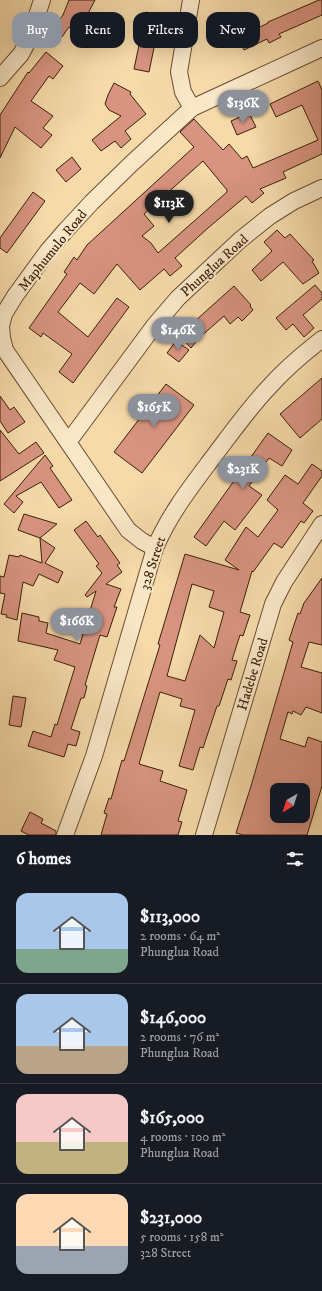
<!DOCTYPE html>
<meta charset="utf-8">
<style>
:root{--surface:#171b24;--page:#242831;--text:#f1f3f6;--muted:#9ea1a6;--line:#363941;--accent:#8c9099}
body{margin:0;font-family:"IM FELL DW Pica",serif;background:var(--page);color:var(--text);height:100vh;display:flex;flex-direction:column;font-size:15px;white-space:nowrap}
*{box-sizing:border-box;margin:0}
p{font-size:13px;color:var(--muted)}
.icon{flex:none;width:22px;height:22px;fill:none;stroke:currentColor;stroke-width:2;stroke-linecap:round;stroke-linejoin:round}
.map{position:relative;height:835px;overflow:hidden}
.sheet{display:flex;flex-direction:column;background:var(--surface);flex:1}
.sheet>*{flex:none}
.hud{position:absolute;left:12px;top:12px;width:298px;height:36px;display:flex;gap:8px}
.needle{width:26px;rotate:219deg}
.controls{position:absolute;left:270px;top:783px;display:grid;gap:8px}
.controls a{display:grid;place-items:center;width:40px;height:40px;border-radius:8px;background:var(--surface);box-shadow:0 4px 16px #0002;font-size:20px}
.price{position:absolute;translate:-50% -34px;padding:0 9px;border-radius:14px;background:var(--accent);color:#fff;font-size:13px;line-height:26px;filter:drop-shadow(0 1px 2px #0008)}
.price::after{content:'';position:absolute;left:50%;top:24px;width:12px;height:9px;margin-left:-6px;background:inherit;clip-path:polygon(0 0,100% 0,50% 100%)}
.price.current{background:#222;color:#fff}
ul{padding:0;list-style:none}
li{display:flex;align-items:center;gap:12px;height:100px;padding:0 16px}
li+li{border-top:1px solid var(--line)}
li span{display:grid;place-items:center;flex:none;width:112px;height:80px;border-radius:12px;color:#555}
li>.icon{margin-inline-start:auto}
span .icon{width:48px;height:48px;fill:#fffc;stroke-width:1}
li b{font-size:17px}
h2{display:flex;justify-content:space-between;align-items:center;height:48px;padding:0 16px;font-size:17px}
.tag{padding:0 14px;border-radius:12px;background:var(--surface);box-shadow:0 4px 16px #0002;font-size:14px;line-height:36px}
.tag.current{background:var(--accent);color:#fff}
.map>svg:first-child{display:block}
.building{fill:#d89481;stroke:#3c2007;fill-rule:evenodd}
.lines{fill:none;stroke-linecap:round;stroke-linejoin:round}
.minor-casing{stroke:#6a4e30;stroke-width:18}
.minor{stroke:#f9e7c8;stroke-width:16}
.labels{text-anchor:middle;stroke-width:4;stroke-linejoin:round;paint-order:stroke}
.street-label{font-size:14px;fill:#3c2007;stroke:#f9e7c8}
</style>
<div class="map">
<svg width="322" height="835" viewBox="0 0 322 835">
<rect width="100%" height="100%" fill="#f6daaa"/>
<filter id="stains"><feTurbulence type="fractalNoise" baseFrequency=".005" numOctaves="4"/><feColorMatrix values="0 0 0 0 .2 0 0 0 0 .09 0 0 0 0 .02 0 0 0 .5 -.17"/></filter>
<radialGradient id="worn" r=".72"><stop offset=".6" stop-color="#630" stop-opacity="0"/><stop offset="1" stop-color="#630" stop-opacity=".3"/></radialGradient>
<g class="building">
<path d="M69 0H95L81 27 74 24 72 28 69 27 62 37 52 30 63 15Z"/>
<path d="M319 0H322V15L279 34 281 37 269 43 267 39 244 50 238 38 268 23V22Z"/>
<path d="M146 12 171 17 167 36 157 33 149 72 134 69Z"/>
<path d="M46 52 63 66 53 79 49 76 31 101 53 116 43 128 52 135 41 148 15 127 0 158V115L28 72 29 73Z"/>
<path d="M318 81 322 90V154L283 172 286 178 260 189 264 193 252 203 246 196 208 228 175 258 182 266 170 276 164 269 140 290 117 264 94 294 80 283 58 312 88 337 117 298 129 307 73 383 59 372 72 354 43 333 41 337 29 328 67 274 64 272 74 257 77 260 87 245 194 147 180 132 194 119 223 150 229 144 242 159 247 156 253 168 318 140 302 105 276 117 270 104ZM203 161 227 190V192L158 253 151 243 142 236 154 226 144 214Z"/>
<path d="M114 83 131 92 130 94 146 114 125 131 131 139 121 148 115 141 101 151 92 140 121 116 109 110 105 104 108 95Z"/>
<path d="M249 113 256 127 237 135 231 121Z"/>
<path d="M72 157 81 169 66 182 56 170Z"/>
<path d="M33 192 45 201 7 253 0 248V238Z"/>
<path d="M277 230 285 238 290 234 314 260 312 261 319 273 303 284 283 262 261 281 252 270 272 251 264 242Z"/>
<path d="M315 285 322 293V299L303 315 314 328 304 337 293 324 286 330 276 318Z"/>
<path d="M234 286 251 305 250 306 253 310 242 321 238 317 230 324 224 316 199 338 191 348 180 336 185 330Z"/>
<path d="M176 341 189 350 179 362 167 353Z"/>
<path d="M322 378V419L300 438 280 414Z"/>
<path d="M166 384 194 405 142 473 114 452Z"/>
<path d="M0 396 10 410 14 407 25 422 8 433 0 421Z"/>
<path d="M0 430 19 454 36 442 44 453 0 481Z"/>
<path d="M268 433 292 450 282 466 269 458 249 486 262 495 235 530 224 521 206 546 194 537Z"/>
<path d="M45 455 53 466 50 468 72 500 59 508 41 482 16 496 23 502 14 513 4 504Z"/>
<path d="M312 464 322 471V476L303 503 313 511 304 523 301 521 282 548 274 543 253 572 252 571 240 612 250 615 243 636 240 635 232 660 237 661 231 680 228 679 219 706H217L203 748 200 747 193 770 179 766 195 710 180 706 182 699 160 692 139 764 163 771 160 781 187 790 178 821 182 822 178 835H101L107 814 104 813 109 798 111 799 122 760 124 761 160 645 158 644 185 554 239 570 225 560 246 527 258 537 278 510 267 500 285 475 298 484ZM192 584 214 591 209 607 224 612 214 648 200 635 185 681 167 676Z"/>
<path d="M24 514 57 524 40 538 55 548 45 563 63 572 58 583 39 574 33 586 23 582 17 620 6 617 7 615 1 614 5 594 0 593V576L4 577 9 555 19 557 20 555 42 563 40 538 18 530Z"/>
<path d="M86 521 98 537 100 535 120 563 117 565 122 572 106 584 121 589 114 607H117L107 637 100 635 85 685 87 686 84 698H81L71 729 80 732 76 746 68 744 64 757 28 746 33 731 51 737 55 724 57 725 75 667 54 660 58 650 18 641 22 613 39 617V621L48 623 46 633 80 644 96 591 87 597 85 595 102 573 96 566 99 564 74 530Z"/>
<path d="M322 578V645L309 642 301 667 322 673V713L306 707 301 715 293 711 292 714 288 712 280 739 305 747 308 737 322 742V786L307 835H243L236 833 251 786 293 642 289 640 298 613 300 614 304 603ZM277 790H303V823L273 814 277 801Z"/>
<path d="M13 696 26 698 21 727 9 725Z"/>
<path d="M30 812 43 819 41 823 56 831V835H29L21 831Z"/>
</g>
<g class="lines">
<defs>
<g id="minor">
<path d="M191 0 179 72 183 92 192 108"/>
<path d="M0 78 21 54 30 37 42 0"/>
<path d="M69 441 154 326 178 298 240 240 270 216 294 201 322 188"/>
<path d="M155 548 142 541 128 530 5 350 2 338 1 326 4 314 15 296 47 252 66 230 92 202 131 164 192 108 322 48"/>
<path d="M65 835 94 756 155 548C169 515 190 488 211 460 230 435 248 409 270 386 285 369 304 353 322 339"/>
<path d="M204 835 273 604 284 582 322 524"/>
</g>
</defs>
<use href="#minor" class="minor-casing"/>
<use href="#minor" class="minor"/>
</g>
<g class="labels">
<g class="street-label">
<text transform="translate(52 250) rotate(-51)" y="5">Maphumulo Road</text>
<text transform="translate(214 265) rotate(-42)" y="5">Phunglua Road</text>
<text transform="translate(152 563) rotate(-72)" y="5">328 Street</text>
<text transform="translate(252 674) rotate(-73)" y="5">Hadebe Road</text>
</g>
</g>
<rect width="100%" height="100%" filter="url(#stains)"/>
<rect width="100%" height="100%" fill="url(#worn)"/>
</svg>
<div class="controls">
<a><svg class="needle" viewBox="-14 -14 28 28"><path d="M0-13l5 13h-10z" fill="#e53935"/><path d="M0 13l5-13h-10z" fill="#9ea1a6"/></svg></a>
</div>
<b class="price" style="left:243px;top:124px">$136K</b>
<b class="price current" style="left:169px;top:224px">$113K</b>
<b class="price" style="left:178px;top:351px">$146K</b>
<b class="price" style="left:154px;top:428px">$165K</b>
<b class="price" style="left:243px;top:490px">$231K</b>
<b class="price" style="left:77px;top:642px">$166K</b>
<div class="hud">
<a class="tag current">Buy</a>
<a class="tag">Rent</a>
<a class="tag">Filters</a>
<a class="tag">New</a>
</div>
</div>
<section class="sheet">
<h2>6 homes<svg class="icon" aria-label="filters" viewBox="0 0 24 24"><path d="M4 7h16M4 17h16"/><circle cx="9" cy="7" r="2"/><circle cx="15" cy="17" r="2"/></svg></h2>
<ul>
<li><span style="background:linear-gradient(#a9c7e8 70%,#7fa58c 0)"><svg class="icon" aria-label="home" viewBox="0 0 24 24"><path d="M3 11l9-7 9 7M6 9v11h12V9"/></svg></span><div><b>$113,000</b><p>2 rooms · 64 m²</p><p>Phunglua Road</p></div></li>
<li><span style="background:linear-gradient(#a9c7e8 65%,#b9a48a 0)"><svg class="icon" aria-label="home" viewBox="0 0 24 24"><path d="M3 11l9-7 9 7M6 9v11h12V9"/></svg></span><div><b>$146,000</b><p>2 rooms · 76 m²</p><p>Phunglua Road</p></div></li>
<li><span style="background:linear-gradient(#f6c9c9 60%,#c2b280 0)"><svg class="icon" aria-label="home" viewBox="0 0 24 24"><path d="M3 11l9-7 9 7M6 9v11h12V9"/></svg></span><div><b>$165,000</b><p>4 rooms · 100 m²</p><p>Phunglua Road</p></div></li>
<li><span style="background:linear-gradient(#ffd9b3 65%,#9aa5b1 0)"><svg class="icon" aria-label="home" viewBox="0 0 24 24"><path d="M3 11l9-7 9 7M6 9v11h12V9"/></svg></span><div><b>$231,000</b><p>5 rooms · 158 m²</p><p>328 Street</p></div></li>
</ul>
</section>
